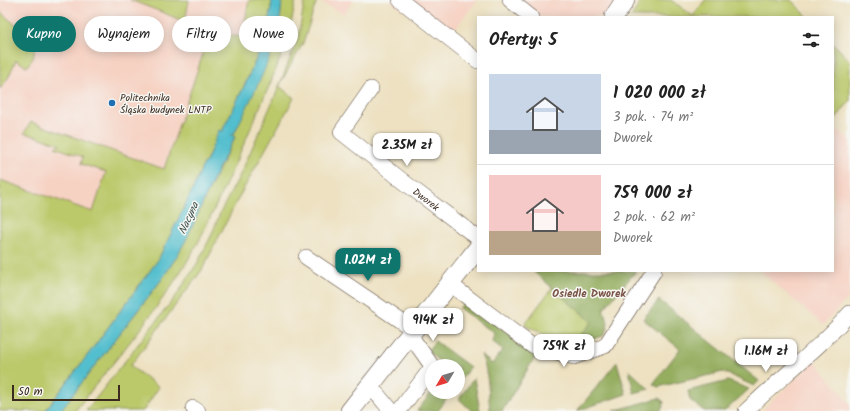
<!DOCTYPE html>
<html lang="pl">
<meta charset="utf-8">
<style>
:root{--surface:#fff;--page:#f2f2f2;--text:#222;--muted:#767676;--line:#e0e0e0;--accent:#0f766e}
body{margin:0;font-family:Kalam,sans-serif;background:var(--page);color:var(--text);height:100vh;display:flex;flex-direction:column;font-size:15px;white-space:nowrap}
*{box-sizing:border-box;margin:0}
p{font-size:13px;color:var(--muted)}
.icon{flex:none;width:22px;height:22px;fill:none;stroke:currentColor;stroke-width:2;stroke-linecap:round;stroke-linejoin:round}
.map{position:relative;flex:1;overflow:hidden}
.details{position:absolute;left:477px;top:16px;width:357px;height:256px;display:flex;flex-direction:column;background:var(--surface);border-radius:0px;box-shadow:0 2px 10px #0003}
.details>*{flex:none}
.hud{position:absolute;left:12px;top:16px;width:380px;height:36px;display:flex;gap:8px}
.needle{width:26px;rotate:232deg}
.tools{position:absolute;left:425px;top:359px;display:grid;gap:8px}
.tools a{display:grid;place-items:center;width:40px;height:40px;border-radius:50%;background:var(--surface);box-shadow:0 2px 10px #0003;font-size:20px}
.scale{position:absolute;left:12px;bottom:10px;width:108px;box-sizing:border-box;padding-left:4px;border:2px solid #3b2a1e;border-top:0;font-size:11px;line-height:14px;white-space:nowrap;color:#3b2a1e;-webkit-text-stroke:3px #f6f6f2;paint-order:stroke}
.price{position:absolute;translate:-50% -34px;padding:0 9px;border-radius:8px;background:#fff;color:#222;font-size:13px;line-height:26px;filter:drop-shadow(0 1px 2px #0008)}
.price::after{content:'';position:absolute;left:50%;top:24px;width:12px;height:9px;margin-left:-6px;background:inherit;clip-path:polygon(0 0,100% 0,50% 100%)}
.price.active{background:var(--accent);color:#fff}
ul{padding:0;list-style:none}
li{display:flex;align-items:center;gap:12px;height:100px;padding:0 12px}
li+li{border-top:1px solid var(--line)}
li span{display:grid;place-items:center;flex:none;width:112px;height:80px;border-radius:0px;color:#555}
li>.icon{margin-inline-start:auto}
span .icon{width:48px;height:48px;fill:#fffc;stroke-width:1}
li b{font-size:17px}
h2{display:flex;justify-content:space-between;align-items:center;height:48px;padding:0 12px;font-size:17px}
.pill{padding:0 14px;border-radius:18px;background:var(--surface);box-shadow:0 2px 10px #0003;font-size:14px;line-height:36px}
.pill.active{background:var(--accent);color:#fff}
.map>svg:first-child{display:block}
.built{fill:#f6d2c3}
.green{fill:#bbc96b;stroke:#7b7a44}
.forest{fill:#94ad5f;stroke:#686c3e}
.water{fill:#53becd;stroke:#477476}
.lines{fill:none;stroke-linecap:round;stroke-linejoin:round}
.minor-casing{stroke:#564536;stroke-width:16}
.tertiary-casing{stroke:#564536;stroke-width:20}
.minor{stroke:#fff;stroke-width:15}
.tertiary{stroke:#fff;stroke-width:19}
.poi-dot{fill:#1f6fb2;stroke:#f6f6f2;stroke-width:1.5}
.labels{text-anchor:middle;stroke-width:3;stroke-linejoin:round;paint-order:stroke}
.poi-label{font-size:10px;fill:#3b2a1e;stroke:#f6f6f2;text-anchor:start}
.street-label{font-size:10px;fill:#3b2a1e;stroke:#f6f6f2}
.water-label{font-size:11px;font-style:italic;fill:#425653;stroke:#f6f6f2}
.neighbourhood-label{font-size:11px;font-weight:bold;fill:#7b5448;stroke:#f6f6f2}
</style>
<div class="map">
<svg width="850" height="411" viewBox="0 0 850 411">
<rect width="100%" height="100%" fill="#f6f6f2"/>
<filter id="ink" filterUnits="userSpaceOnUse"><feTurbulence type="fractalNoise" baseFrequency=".025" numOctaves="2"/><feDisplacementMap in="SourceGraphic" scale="8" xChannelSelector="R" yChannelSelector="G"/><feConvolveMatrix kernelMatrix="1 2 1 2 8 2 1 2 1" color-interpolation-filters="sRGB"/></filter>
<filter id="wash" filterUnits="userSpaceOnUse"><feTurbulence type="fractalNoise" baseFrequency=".012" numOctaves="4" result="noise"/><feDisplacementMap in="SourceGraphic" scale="16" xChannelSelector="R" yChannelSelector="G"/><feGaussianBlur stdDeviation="0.9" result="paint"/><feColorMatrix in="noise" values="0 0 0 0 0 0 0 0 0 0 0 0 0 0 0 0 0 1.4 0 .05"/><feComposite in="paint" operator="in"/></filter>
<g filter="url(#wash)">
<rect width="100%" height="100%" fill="#ede1c1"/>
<g class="built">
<path d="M0 0H249L242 37 210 33 164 169 117 152 93 230 0 193V89L8 78 0 33Z"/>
<path d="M317 0H354L344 14Z"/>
<path d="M390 0H477L452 33 418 21Z"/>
<path d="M518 0H616L606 17H540Z"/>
<path d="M833 126 850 140V296L823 325 760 271H833Z"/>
<path d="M815 361 850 404V411H761Z"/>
</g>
<g class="green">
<path d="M130 0H189L185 22 164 13Z"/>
<path d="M249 0H272C267 46 243 87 223 129H224L223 131 220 130 206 162 204 163 191 193 158 260 90 352 45 411H0V180L93 212 106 172 81 164 83 157 55 147 60 144 24 133 31 122 164 169 210 33 242 37Z"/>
<path d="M282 0H296C288 44 274 75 256 116 238 158 219 200 199 241 165 303 118 356 75 411H60L162 279 177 256 235 137 231 135 232 133 234 134 266 64 280 22Z"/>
<path d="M305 0H317L303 43 279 86 294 98 239 197 202 270 130 366 159 387 143 411H86L176 296 198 262 212 234 220 213 241 173 279 87 298 38Z"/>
<path d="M642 0H671L693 16 705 0H791L808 17H631Z"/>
<path d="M0 12 16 25 18 22 38 35 33 58 27 67 16 60 8 78 0 89Z"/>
<path d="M833 43 850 61V101L833 122Z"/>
<path d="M552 288 592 322 576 340 545 335 524 325Z"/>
</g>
<g class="forest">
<path d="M533 271H636L603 310C609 321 610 325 603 336L585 342 576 340 592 322Z"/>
<path d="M659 300 759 381 754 386 723 372 658 387 653 384 680 349 643 319Z"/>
<path d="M465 302 537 354 502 411H490C488 392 489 372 481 355L492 364 503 350 492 341 494 333 459 308Z"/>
<path d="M435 341 470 367 458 383V366H445L427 351Z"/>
<path d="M617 362 626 394 577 411Z"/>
<path d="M629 370 649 389 634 393Z"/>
<path d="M474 378 480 411H472L459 399Z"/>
<path d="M728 381 749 389 725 411H704L690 400 688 391Z"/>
<path d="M432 392H451L438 411H417Z"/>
<path d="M659 398 664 402 663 407 660 411H613Z"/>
</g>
<path class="water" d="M272 0H282C281 11 280 23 277 34 268 68 249 102 234 134H232L231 135 235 137 219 167 186 240 177 256 162 279 60 411H45L90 352 158 260 191 193 204 163 206 162 219 130 223 131 224 130 223 129C243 88 267 46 272 0Z"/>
</g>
<g filter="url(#ink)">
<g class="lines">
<defs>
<g id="minor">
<path d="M400 0 478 61"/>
<path d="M510 0 531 17"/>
<path id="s1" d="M371 89 341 132 408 185 478 238"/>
<path d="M306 257 414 330"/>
<path d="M450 284 531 345 574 357 605 346 654 271"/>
<path d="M410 335 432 366"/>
<path d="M368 388 378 395 391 411"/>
<path d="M193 408 198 411"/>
<path d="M399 411 432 367"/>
<path d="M746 411C780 378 819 349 850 313"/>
</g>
<g id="tertiary">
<path d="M614 17 625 0"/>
<path d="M350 411 478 248"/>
</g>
</defs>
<use href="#minor" class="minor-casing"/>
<use href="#tertiary" class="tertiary-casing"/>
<use href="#minor" class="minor"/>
<use href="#tertiary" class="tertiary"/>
</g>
</g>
<circle class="poi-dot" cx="112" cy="103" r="4"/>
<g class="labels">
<g class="poi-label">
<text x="120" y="101">Politechnika<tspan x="120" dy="12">Śląska budynek LNTP</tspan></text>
</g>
<g class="street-label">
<text dy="4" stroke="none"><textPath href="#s1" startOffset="161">Dworek</textPath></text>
</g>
<g class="water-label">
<text transform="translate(188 218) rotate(-65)" y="4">Nacyna</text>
</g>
<g class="neighbourhood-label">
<text x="589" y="297">Osiedle Dworek</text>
</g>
</g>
</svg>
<div class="tools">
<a><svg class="needle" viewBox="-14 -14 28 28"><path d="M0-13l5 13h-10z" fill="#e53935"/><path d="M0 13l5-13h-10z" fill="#767676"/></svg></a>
</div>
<div class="scale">50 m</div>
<b class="price" style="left:407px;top:167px">2.35M zł</b>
<b class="price active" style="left:368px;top:282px">1.02M zł</b>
<b class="price" style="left:433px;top:342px">914K zł</b>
<b class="price" style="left:564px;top:368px">759K zł</b>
<b class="price" style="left:766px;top:373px">1.16M zł</b>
<div class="hud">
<a class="pill active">Kupno</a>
<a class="pill">Wynajem</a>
<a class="pill">Filtry</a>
<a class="pill">Nowe</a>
</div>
<section class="details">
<h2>Oferty: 5<svg class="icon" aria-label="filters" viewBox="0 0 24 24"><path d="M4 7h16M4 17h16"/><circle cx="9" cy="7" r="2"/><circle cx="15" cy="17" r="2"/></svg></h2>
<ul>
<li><span style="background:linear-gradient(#c9d6e8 70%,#9aa5b1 0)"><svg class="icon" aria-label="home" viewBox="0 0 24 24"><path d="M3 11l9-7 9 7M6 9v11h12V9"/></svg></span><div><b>1 020 000 zł</b><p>3 pok. · 74 m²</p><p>Dworek</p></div></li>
<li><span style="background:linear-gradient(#f6c9c9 70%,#b9a48a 0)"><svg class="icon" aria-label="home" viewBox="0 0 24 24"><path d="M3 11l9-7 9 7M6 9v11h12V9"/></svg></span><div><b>759 000 zł</b><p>2 pok. · 62 m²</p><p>Dworek</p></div></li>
</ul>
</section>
</div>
